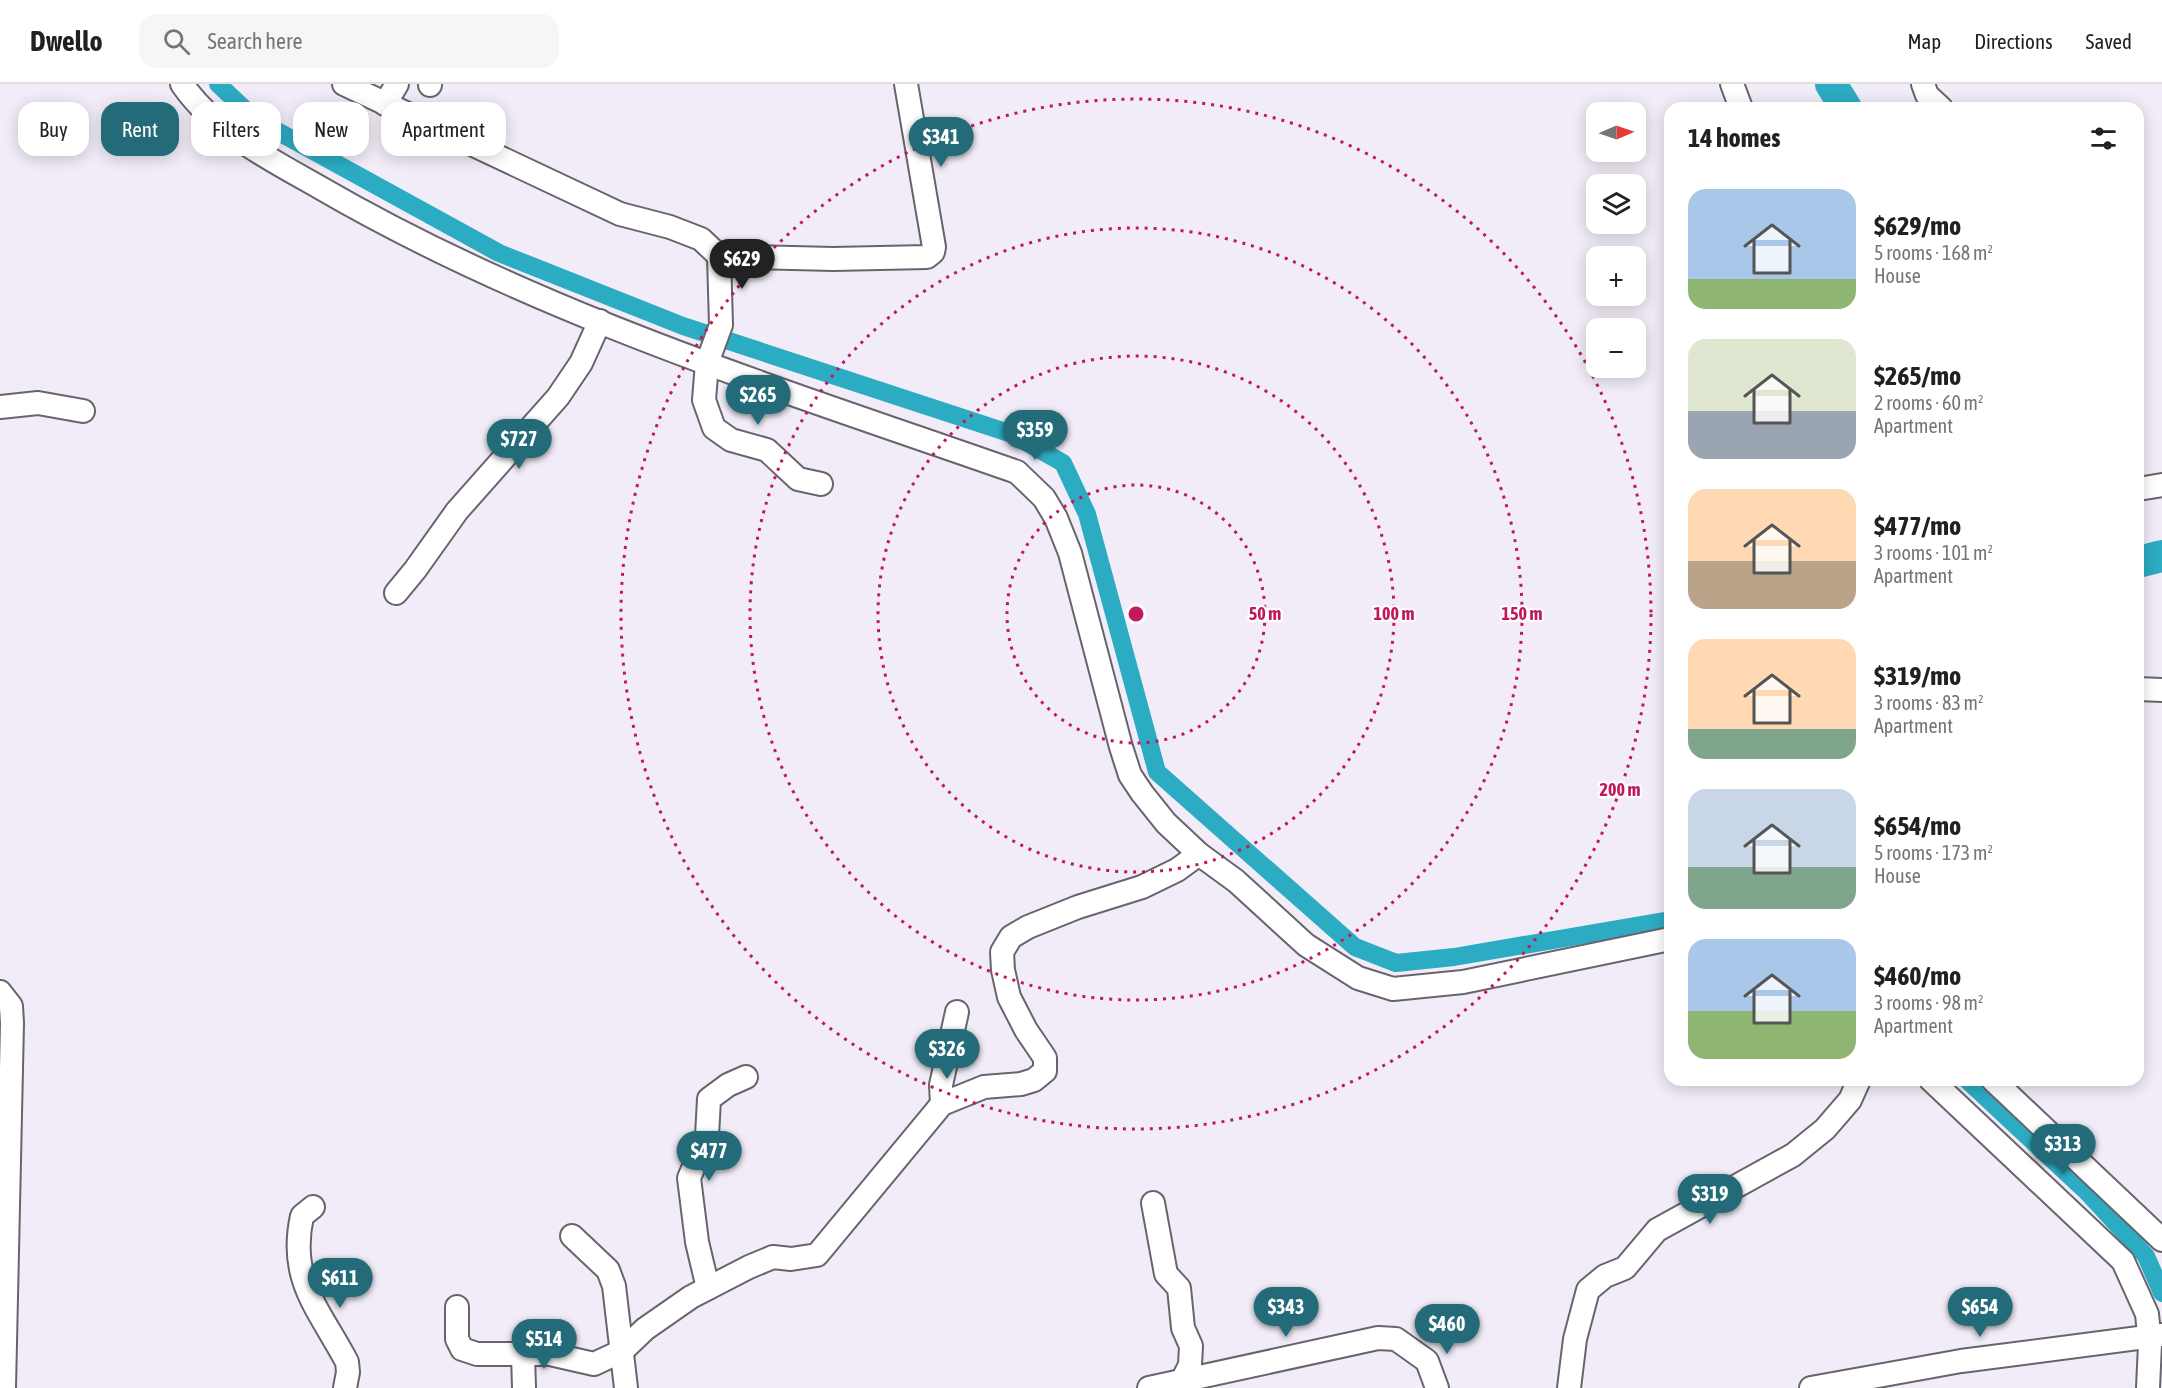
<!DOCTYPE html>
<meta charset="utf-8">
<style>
:root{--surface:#fff;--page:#f6f6f6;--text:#202124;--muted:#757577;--line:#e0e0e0;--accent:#236b78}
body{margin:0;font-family:"Asap Condensed",sans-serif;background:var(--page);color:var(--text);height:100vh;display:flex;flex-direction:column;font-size:22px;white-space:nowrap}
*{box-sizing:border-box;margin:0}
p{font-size:20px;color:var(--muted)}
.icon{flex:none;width:33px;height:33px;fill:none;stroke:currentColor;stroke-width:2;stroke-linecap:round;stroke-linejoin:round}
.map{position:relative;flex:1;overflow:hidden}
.sheet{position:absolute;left:1664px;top:18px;width:480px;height:984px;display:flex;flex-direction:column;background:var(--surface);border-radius:18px;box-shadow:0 3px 15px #0003}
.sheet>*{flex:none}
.banner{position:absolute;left:18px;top:18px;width:570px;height:54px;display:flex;gap:12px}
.needle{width:39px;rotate:88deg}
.buttons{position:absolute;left:1586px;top:18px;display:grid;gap:12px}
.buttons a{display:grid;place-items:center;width:60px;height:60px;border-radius:12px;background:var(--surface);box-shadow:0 3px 15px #0003;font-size:30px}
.price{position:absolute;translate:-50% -51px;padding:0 14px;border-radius:21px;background:var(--accent);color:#fff;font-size:20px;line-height:39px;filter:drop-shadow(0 2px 3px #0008)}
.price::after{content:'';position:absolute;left:50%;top:36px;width:18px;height:14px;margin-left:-9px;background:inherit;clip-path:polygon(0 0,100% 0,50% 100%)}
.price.current{background:#222;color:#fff}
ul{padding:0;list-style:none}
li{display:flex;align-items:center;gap:18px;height:150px;padding:0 24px}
li span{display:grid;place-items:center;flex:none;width:168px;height:120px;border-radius:18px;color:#555}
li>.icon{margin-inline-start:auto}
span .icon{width:72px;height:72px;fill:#fffc;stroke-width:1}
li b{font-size:26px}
h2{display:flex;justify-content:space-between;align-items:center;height:72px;padding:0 24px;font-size:26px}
.chip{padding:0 21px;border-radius:18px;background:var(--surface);box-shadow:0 3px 15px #0003;font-size:21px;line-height:54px}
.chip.current{background:var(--accent);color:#fff}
header{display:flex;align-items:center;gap:36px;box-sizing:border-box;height:84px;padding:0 30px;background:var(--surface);border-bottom:2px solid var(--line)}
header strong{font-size:28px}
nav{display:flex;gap:33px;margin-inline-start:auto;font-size:21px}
.search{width:420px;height:54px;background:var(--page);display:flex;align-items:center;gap:15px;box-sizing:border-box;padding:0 21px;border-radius:18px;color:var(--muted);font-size:22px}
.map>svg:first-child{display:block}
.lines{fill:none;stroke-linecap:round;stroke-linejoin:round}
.canal{stroke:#2cacc2;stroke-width:18}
.river{stroke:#2cacc2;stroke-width:32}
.minor-casing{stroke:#68646d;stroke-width:26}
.minor{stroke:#fff;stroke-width:22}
.ring{fill:none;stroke:#c2185b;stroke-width:3;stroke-dasharray:3 6}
.centre{fill:#c2185b;stroke:#fff;stroke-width:3}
.ring-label{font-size:18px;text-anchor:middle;font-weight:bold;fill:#c2185b;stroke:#fff;stroke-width:4.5;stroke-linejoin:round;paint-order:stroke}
</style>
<header>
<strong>Dwello</strong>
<div class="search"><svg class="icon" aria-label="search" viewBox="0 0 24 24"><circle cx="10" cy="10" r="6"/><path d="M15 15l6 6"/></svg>Search here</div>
<nav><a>Map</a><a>Directions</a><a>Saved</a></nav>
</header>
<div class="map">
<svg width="2162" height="1304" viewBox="0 0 2162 1304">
<rect width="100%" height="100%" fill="#f1ecf7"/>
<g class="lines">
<g class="canal">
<path d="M218 0 255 35 499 169 683 242 1012 350 1063 379 1087 430 1157 688 1355 863 1396 879 1454 873 1670 836"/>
<path d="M1967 996 2087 1108 2146 1172 2162 1209"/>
</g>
<g class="river">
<path d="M1831 0 1846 24"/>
<path d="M2138 478 2162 472"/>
</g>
<defs>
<g id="minor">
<path d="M182 0C215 48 270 75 319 103 537 230 780 305 1017 388L1044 414 1056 434 1070 469 1121 663 1130 691 1142 709 1166 739 1199 770 1236 797 1306 861 1358 894 1393 905 1463 898 1670 855"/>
<path d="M344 0 620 130 670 143 701 155 719 172 833 175 927 173 933 168 934 163 906 0"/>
<path d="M1732 0 1741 24"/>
<path d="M1923 0 1927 11 1941 24"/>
<path d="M430 1V0"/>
<path d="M385 20 397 0"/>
<path d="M719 172 721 241 707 279 704 316 714 344 731 356 767 366 798 395 821 400"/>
<path d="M0 323 38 319 83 327"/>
<path d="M2138 405 2162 401"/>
<path d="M396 509 415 486 457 427 558 313 581 279 600 237"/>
<path d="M2138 605 2162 606"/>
<path d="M0 908 11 922 12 939 4 1304"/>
<path d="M1931 996 2123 1177 2147 1230 2150 1260 2148 1304"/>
<path d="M1993 996 2162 1156"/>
<path d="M942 1020 941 1001 957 928"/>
<path d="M1153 1119 1166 1190 1179 1204 1183 1244 1191 1262 1190 1281 1182 1297"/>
<path d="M313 1123 302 1132C288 1196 319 1225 347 1278L348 1288 345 1304"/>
<path d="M572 1152 608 1186 614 1202 626 1304"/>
<path d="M708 1204 697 1158 689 1094 707 1052 709 1015 728 1001 746 993"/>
<path d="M457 1223V1255L462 1265 477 1270H550L594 1280 622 1267 645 1245 691 1213 749 1183 773 1173 791 1175 817 1171 942 1020 984 1003 1021 1000 1034 996 1045 987V974L1026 946 1009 913 1003 886 1002 868 1011 853 1028 843 1078 823 1142 803 1177 786 1199 770"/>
<path d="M523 1270 524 1304"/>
<path d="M1149 1304 1378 1254 1396 1255 1427 1277 1437 1304"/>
<path d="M1569 1304 1575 1255 1588 1206 1605 1192 1625 1184 1657 1146 1793 1071 1825 1045 1850 1016 1859 996"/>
<path d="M1811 1304 1961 1277 2162 1251"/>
</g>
</defs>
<use href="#minor" class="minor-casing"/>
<use href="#minor" class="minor"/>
</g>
<g class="ring">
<circle cx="1136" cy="530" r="129"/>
<circle cx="1136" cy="530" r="258"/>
<circle cx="1136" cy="530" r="386"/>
<circle cx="1136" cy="530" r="515"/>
</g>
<circle cx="1136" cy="530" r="9" class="centre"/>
<g class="ring-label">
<text x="1265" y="536">50 m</text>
<text x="1394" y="536">100 m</text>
<text x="1522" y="536">150 m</text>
<text x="1620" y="712">200 m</text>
</g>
</svg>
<div class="buttons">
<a><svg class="needle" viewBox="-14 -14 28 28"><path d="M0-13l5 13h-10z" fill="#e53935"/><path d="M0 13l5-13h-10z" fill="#757577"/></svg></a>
<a><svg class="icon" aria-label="layers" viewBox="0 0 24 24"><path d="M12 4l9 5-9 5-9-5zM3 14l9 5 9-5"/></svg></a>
<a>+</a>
<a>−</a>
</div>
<b class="price" style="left:941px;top:84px">$341</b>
<b class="price current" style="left:742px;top:206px">$629</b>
<b class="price" style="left:758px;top:342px">$265</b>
<b class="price" style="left:1035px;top:377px">$359</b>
<b class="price" style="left:519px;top:386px">$727</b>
<b class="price" style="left:947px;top:996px">$326</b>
<b class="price" style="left:2063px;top:1091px">$313</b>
<b class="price" style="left:709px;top:1098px">$477</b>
<b class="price" style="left:1710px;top:1141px">$319</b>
<b class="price" style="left:340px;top:1225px">$611</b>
<b class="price" style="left:1286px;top:1254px">$343</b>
<b class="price" style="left:1980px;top:1254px">$654</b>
<b class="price" style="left:1447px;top:1271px">$460</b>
<b class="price" style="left:544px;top:1286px">$514</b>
<div class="banner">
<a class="chip">Buy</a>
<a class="chip current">Rent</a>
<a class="chip">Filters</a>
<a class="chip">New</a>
<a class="chip">Apartment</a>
</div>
<section class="sheet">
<h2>14 homes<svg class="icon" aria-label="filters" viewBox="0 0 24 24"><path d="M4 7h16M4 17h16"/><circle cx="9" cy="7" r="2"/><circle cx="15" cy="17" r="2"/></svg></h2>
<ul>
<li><span style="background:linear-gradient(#a9c7e8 75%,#8fb573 0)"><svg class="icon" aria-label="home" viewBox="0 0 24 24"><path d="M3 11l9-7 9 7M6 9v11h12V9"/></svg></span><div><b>$629/mo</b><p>5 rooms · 168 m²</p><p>House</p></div></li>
<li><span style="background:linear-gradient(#dfe7d0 60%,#9aa5b1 0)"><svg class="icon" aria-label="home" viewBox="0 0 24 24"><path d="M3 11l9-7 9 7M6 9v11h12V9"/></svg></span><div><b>$265/mo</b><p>2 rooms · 60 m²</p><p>Apartment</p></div></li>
<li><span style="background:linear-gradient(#ffd9b3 60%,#b9a48a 0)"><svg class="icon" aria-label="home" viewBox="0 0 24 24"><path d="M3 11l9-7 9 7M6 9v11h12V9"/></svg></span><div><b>$477/mo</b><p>3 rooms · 101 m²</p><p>Apartment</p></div></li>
<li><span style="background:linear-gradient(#ffd9b3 75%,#7fa58c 0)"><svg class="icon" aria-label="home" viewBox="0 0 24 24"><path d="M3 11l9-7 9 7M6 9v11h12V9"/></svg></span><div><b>$319/mo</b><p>3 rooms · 83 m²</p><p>Apartment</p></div></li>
<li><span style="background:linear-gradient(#c9d6e8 65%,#7fa58c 0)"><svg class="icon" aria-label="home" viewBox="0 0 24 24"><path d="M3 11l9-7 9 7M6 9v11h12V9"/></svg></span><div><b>$654/mo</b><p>5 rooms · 173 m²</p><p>House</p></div></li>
<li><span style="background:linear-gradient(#a9c7e8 60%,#8fb573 0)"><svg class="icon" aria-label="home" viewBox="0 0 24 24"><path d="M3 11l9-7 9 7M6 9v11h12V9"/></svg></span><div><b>$460/mo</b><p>3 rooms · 98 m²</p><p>Apartment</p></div></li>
</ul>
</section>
</div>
